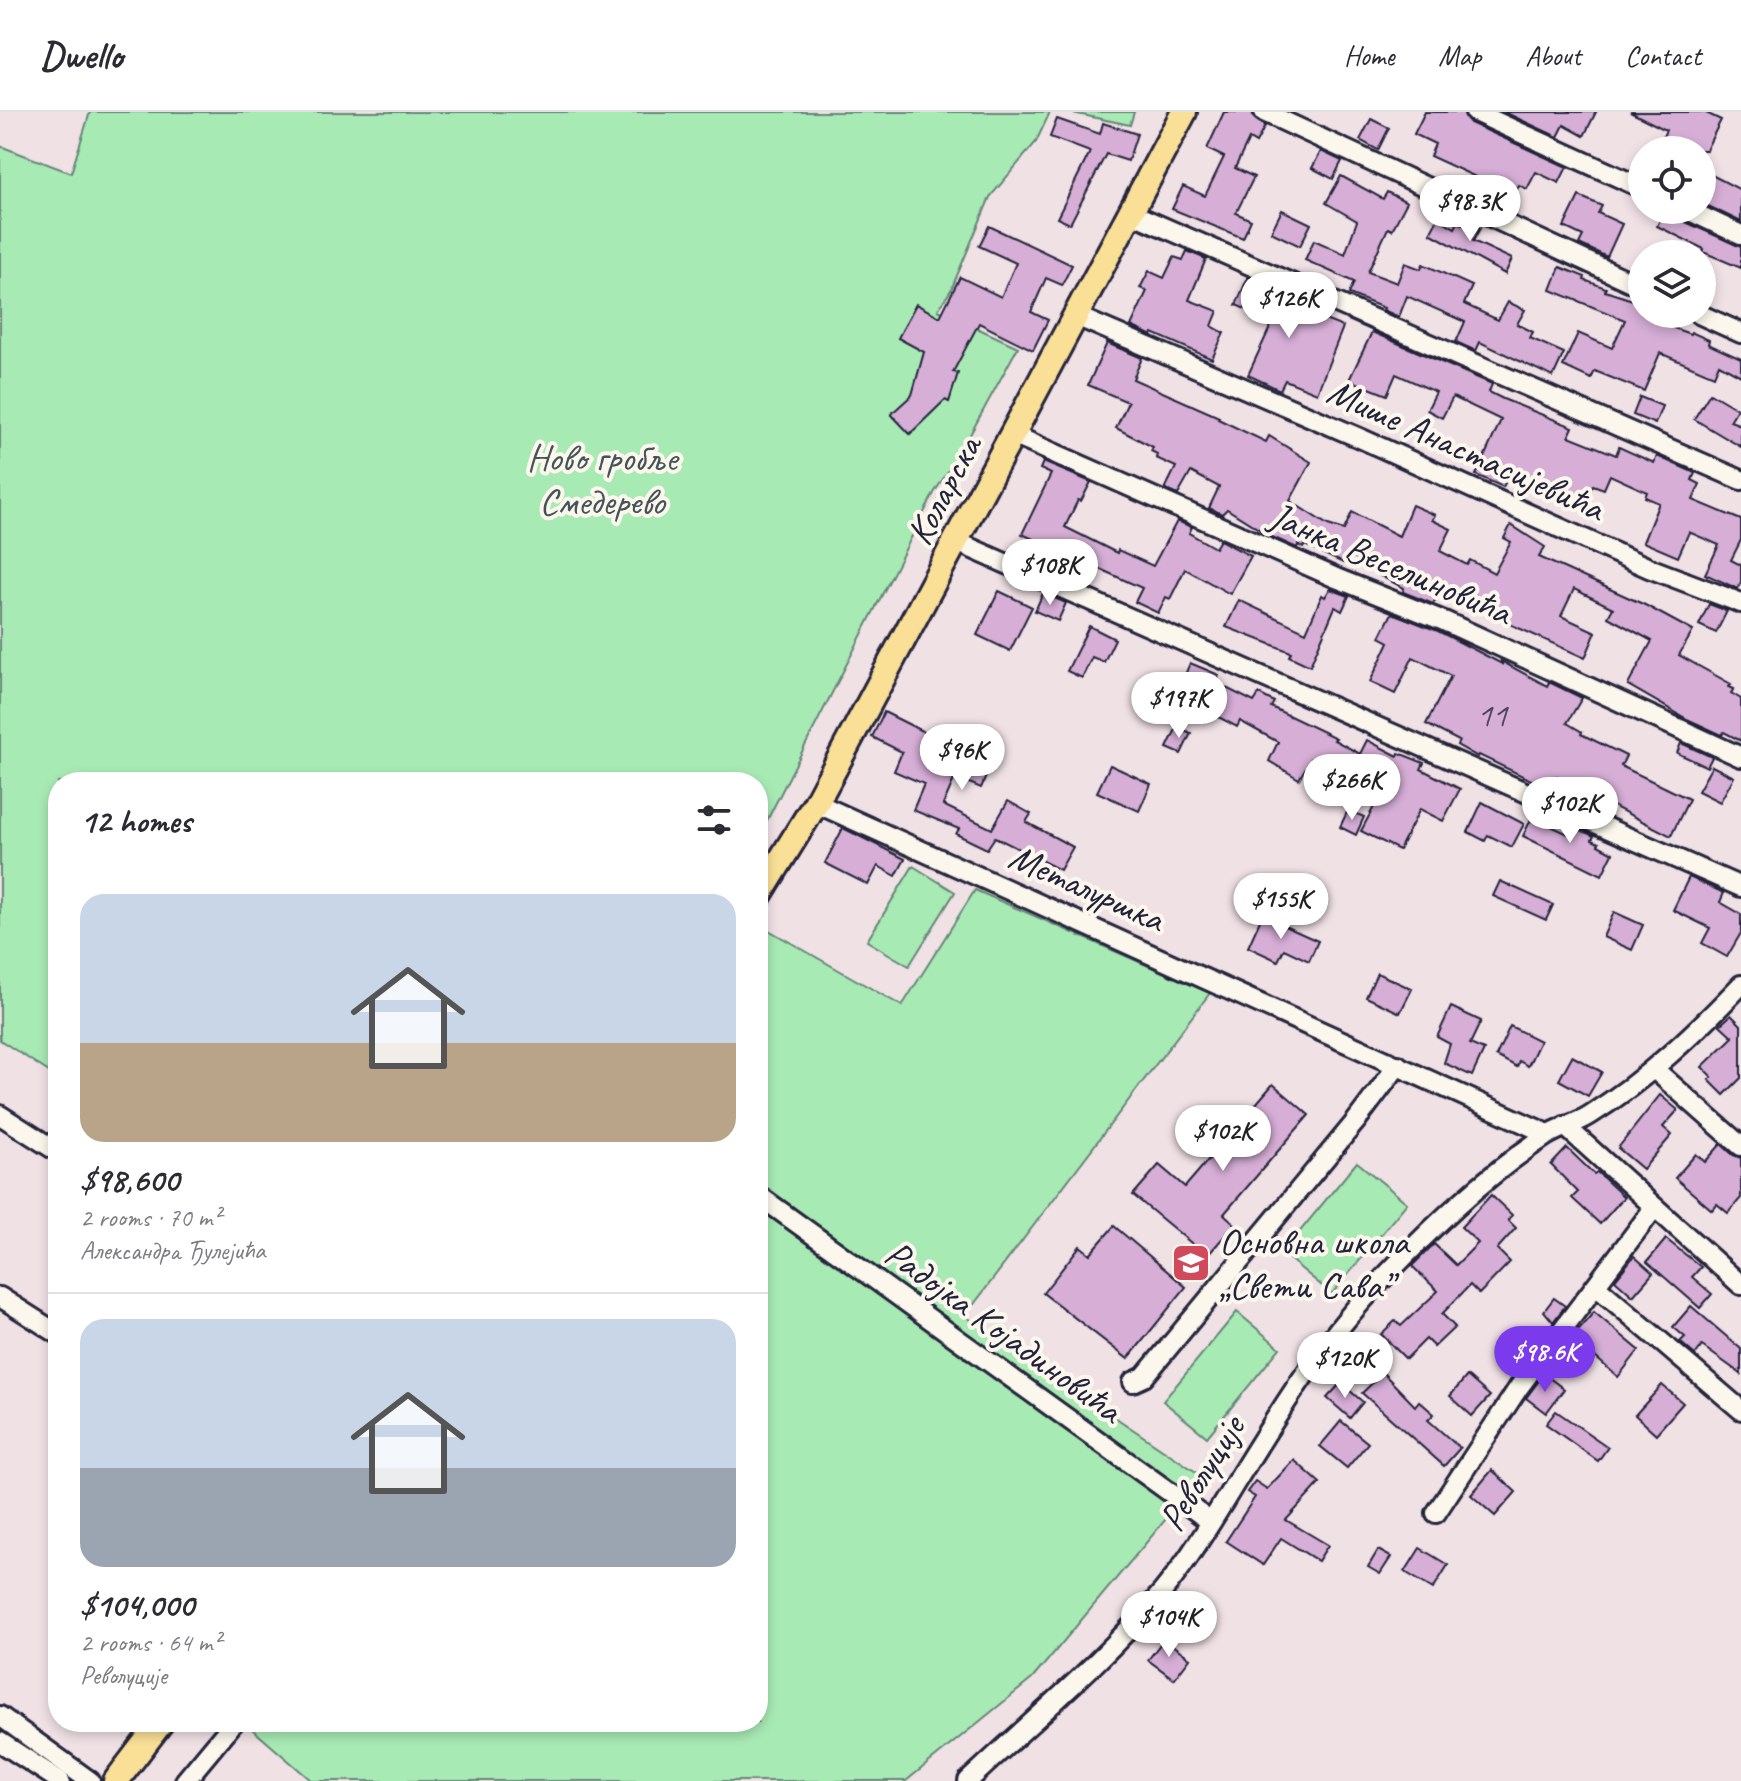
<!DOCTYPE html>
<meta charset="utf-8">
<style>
:root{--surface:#fff;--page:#f2f2f3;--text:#2b2b33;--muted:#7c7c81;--line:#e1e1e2;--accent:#7c3aed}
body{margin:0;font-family:Caveat,sans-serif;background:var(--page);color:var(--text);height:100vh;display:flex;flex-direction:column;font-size:30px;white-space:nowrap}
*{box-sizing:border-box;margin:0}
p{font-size:26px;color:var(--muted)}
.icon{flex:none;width:44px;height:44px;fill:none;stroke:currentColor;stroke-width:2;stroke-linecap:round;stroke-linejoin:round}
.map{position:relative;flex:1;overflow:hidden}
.sheet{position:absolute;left:48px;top:660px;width:720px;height:960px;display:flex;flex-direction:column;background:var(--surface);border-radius:32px;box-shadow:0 4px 12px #0003}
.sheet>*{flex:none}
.fabs{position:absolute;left:1628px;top:24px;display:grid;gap:16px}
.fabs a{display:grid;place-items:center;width:88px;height:88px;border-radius:50%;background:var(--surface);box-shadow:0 4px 12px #0003;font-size:40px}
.price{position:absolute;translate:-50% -68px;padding:0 18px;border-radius:28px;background:#fff;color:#222;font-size:26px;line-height:52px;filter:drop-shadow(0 2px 4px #0008)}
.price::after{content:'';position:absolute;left:50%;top:48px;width:24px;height:18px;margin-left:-12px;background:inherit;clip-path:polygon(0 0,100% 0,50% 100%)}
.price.selected{background:var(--accent);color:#fff}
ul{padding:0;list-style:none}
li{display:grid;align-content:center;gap:16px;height:424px;padding:0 32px}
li+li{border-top:2px solid var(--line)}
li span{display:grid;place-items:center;height:248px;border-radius:24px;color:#555}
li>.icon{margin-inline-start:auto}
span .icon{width:144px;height:144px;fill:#fffc;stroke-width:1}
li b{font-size:34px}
h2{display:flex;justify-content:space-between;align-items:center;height:96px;padding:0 32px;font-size:34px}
header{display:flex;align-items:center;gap:48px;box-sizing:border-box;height:112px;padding:0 40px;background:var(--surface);border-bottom:2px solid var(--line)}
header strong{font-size:38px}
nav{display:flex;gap:44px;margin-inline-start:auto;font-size:28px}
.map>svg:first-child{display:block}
.green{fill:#a8eab4;stroke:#658678;stroke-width:2}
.building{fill:#d6aed6;stroke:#22223b;stroke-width:2}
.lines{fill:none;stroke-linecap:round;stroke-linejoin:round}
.minor-casing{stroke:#22223b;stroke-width:24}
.major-casing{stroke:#22223b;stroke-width:30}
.minor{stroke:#fbf7ec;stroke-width:18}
.major{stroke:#fadf96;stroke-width:24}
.labels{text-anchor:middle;stroke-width:8;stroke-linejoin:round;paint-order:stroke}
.number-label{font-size:34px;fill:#4f4562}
.street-label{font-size:38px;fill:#22223b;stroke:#fbf7ec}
.park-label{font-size:38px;fill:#445459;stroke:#fbf7ec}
.poi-label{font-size:38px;fill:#22223b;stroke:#fbf7ec;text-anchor:start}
</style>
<header>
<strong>Dwello</strong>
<nav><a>Home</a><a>Map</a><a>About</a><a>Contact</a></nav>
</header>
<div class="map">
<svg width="1741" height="1669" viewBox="0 0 1741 1669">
<rect width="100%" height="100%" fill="#f0e1e5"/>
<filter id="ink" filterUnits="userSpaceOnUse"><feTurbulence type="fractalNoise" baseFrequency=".0125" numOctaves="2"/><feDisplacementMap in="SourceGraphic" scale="16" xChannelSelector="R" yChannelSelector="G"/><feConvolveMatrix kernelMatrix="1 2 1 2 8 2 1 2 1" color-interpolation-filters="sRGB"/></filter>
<g filter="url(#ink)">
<g class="green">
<path d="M90 0H1050L1036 30 990 85 951 178 938 198 1018 235 960 341 934 381 758 726V670H58V966L0 928V34L71 61Z"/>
<path d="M1068 0H1134L1130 13Z"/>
<path d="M913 754 955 780 909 854 867 829Z"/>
<path d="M975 778 1210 881 965 1204 1202 1364 1032 1567 906 1669H312L244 1610H758V825L765 816 902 894Z"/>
<path d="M1357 1050 1407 1091 1332 1182 1282 1141Z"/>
<path d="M1237 1200 1280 1236 1207 1325 1163 1289Z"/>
</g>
<g class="building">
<path d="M1224 0H1252L1255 7 1265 14 1256 31 1249 27 1235 56 1254 65 1236 101 1251 108 1243 126 1172 97 1183 74 1205 84 1224 45 1207 37Z"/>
<path d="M1425 0H1463L1470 11 1567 55 1559 71 1536 60 1527 77 1519 73 1514 83 1498 75 1493 85 1475 77 1480 67 1430 44 1435 32 1414 22Z"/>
<path d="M1504 0H1596L1584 24 1564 13 1558 25Z"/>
<path d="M1630 0H1704L1721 8 1706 38H1657L1666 18Z"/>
<path d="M1057 7 1100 22 1103 11 1137 22 1128 49 1106 42 1070 112 1057 106 1090 40 1050 25Z"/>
<path d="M1371 7 1389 16 1378 38 1360 28Z"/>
<path d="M1321 39 1342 49 1333 67 1312 56Z"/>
<path d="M1702 58 1741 78V110L1702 91Z"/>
<path d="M1341 64 1383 87 1387 80 1407 90 1392 118 1388 116 1368 160 1397 171 1405 151 1421 157 1423 152 1472 174 1464 192 1498 208 1508 190 1525 198 1517 212 1533 220 1530 226 1564 241 1553 265 1480 230 1476 239 1456 230 1465 210 1407 184 1399 205 1383 198 1384 196 1349 182 1354 170 1305 148 1314 128 1345 142 1357 109 1326 91Z"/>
<path d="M1579 84 1602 94 1598 101 1622 112 1607 145 1579 132 1583 124 1564 115Z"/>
<path d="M1282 98 1311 112 1300 134 1271 120Z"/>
<path d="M1665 98H1676L1683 109 1741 135V156L1703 140 1704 137 1657 114Z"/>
<path d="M1438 106 1455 116 1458 110 1462 112 1465 107 1480 116 1473 129 1512 147 1505 162 1430 121Z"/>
<path d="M989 114 1072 153 1062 173 1046 166 1031 200 1048 208 1033 238 979 211 953 260 958 261 949 290 945 288 910 322 891 302 912 283 924 240 898 226 916 192 940 205 960 165 1001 185 1016 151 979 134Z"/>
<path d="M1187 139 1206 147 1189 188 1218 199 1212 214 1224 221 1212 247 1153 221 1152 224 1131 214 1147 179 1140 176 1149 159 1164 166 1174 145 1183 148Z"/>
<path d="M1560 155 1585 165 1584 168 1606 176 1605 179 1642 191V202H1657L1654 209 1690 222 1691 220 1709 228 1708 232 1741 247V264L1719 252 1714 264 1660 241 1644 279 1595 259 1591 267 1563 254 1578 221 1612 236 1625 208 1551 178Z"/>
<path d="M1248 165 1277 178 1274 183 1313 200 1312 203 1343 215 1317 281 1285 268 1280 278 1248 263 1273 209 1236 193Z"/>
<path d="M1372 220 1492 272 1489 280 1503 287 1573 315 1569 324 1616 343 1619 335 1654 351 1657 344 1695 361 1692 368 1700 372 1693 388 1741 408V428L1731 448 1741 453V470L1738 477 1705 462 1719 433 1689 420 1678 445 1643 430 1659 391 1645 385 1647 380 1610 363 1604 377 1593 373 1581 398 1562 390 1567 379 1512 357 1503 375 1476 363 1501 308 1453 285 1442 306 1427 298 1436 280 1396 262 1387 283 1349 268Z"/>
<path d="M1107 231 1142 246 1133 267 1219 305 1218 307 1266 330 1269 324 1311 350 1290 389 1328 413 1344 418 1352 400 1399 424 1412 393 1435 403 1432 408 1451 417 1440 439 1467 453 1470 448 1494 461 1511 430 1504 426 1511 413 1545 435 1539 445 1645 493 1693 519 1679 543 1731 572 1729 575 1734 577 1731 581 1741 587V629L1724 620 1722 623 1687 607 1628 573 1652 529 1608 505 1613 496 1574 477 1561 504 1596 520 1585 546 1492 504 1494 501 1443 474 1433 492 1403 480 1404 476 1377 462 1379 458 1348 442 1343 451 1305 433 1303 436 1298 433 1297 436 1270 424 1227 397 1222 402 1209 396 1219 375 1191 360 1178 383 1165 377 1176 355 1156 346 1157 342 1151 339 1153 335 1116 316 1128 290 1088 273Z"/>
<path d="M1710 281 1737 297 1730 309 1741 313V335L1694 307Z"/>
<path d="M1640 285 1662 294 1655 312 1633 303Z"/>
<path d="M1043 350 1091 370 1081 389 1078 388 1065 415 1117 441 1118 438 1153 454 1177 409 1192 415 1189 421 1215 436 1220 428 1251 444 1230 482 1185 457 1170 487 1166 485 1158 501 1135 490 1142 476 1022 422 1051 362 1040 357Z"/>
<path d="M1330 477 1349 484 1342 499 1335 495 1310 554 1289 544 1291 540 1226 515 1239 488 1306 520 1322 483 1325 485Z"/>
<path d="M999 479 1032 495 1010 539 977 523Z"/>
<path d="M1043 481 1066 491 1058 509 1035 499Z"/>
<path d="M1709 492 1727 499 1716 521 1699 513Z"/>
<path d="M1392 501 1438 519 1502 552 1501 549 1547 574 1549 570 1582 586 1567 611 1582 620 1581 622 1626 644 1621 654 1689 687 1671 724 1609 692 1604 701 1580 691 1586 678 1557 664 1550 677 1479 643 1478 645 1457 633 1459 629 1426 612 1451 564 1413 545 1395 582 1370 570 1389 530 1380 525Z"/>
<path d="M1089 514 1115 527 1104 550 1092 545 1082 566 1067 559Z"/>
<path d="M1190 551 1219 563 1216 571 1254 590 1259 582 1274 590 1271 595 1336 626 1334 628 1360 642 1367 628 1398 644 1399 641 1424 651 1421 657 1460 677 1443 709 1420 697 1399 738 1361 719 1383 678 1340 657 1338 661 1311 647 1299 667 1269 649 1278 630 1240 609 1237 615 1211 601 1216 591 1180 575Z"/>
<path d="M884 600 928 622 926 625 991 653 981 676 955 665 943 693 992 717 1008 689 1031 702 1026 710 1073 735 1060 758 995 725 987 737 956 722 959 717 913 698 924 672 894 659 902 640 872 625Z"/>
<path d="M1177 615 1191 621 1181 642 1167 636Z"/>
<path d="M1681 631 1712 645 1707 655 1677 641Z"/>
<path d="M1110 653 1151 672 1139 699 1097 680Z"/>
<path d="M1712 654 1734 665 1720 690 1698 679Z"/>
<path d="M1482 690 1524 712 1512 735 1488 723 1485 729 1468 720Z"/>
<path d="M1348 698 1364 705 1356 723 1340 715Z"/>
<path d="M1532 705 1568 722 1572 714 1594 724 1592 728 1599 731 1598 733 1613 741 1602 763 1523 724Z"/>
<path d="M843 716 905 747 896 764 878 754 868 773 825 751Z"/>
<path d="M1689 765 1724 781 1720 790 1741 802V821L1727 845 1702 831 1710 816 1673 798Z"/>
<path d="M1500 769 1553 793 1546 808 1493 784Z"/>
<path d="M1614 800 1643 813 1632 838 1603 825Z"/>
<path d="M1262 804 1318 829 1309 849 1284 837 1278 849 1248 835Z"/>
<path d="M1377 861 1412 877 1400 901 1366 885Z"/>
<path d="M1451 895 1481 909 1470 932 1484 938 1472 964 1444 951 1450 932 1437 925Z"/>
<path d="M1731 903 1741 913V966L1724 983 1709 968 1712 965 1702 955 1733 925 1720 913Z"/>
<path d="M1510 914 1540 929 1528 954 1519 949 1517 955 1496 944Z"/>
<path d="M1572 944 1602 960 1588 984 1559 968Z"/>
<path d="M1273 972 1309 1003 1224 1102 1235 1112 1207 1144 1133 1083 1159 1053 1185 1075Z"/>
<path d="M1660 983 1678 998 1663 1015 1672 1023 1643 1057 1618 1036Z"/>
<path d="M1721 1032 1733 1043 1741 1046V1086L1728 1101 1717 1092 1712 1098 1675 1066 1696 1042 1705 1050Z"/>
<path d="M1567 1036 1594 1062 1597 1060 1624 1085 1600 1112 1572 1086 1578 1080 1551 1053Z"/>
<path d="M1491 1083 1512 1103 1508 1108 1516 1116 1497 1137 1510 1150 1479 1182 1470 1173 1442 1202 1455 1215 1434 1235 1426 1227 1406 1247 1381 1222 1395 1209 1401 1214 1438 1179 1412 1154 1434 1132 1456 1153 1478 1131 1461 1115Z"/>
<path d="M1114 1114 1186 1175 1128 1247 1043 1181 1080 1134 1090 1142Z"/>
<path d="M1666 1127 1701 1155 1692 1165 1712 1182 1700 1196 1647 1150Z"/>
<path d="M1634 1144 1653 1161 1633 1184 1615 1168Z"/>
<path d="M1554 1186 1565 1194 1553 1210 1544 1199Z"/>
<path d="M1691 1194 1741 1237V1262L1702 1234 1695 1243 1680 1230 1685 1225 1673 1215Z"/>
<path d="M1594 1200 1639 1238 1618 1265 1572 1225Z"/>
<path d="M1383 1261 1415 1294 1419 1289 1434 1302 1428 1308 1460 1336 1444 1354 1362 1281Z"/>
<path d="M1544 1262 1564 1277 1546 1301 1526 1286Z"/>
<path d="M1467 1264 1490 1284 1472 1304 1450 1284Z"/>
<path d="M1341 1271 1363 1290 1350 1306 1327 1286Z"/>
<path d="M1662 1273 1683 1291 1656 1322 1635 1303Z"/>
<path d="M1556 1299 1608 1335 1598 1349 1546 1312Z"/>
<path d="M1341 1309 1368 1331 1347 1356 1320 1334Z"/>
<path d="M1294 1348 1320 1371 1286 1408 1328 1433 1318 1449 1281 1426 1263 1453 1226 1429 1255 1385 1247 1380 1255 1369 1267 1377Z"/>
<path d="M1492 1358 1516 1380 1495 1404 1471 1383Z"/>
<path d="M1420 1436 1448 1453 1433 1477 1405 1460Z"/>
<path d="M1378 1438 1391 1445 1380 1462 1368 1455Z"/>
<path d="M1164 1527 1190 1546 1174 1567 1148 1548Z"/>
</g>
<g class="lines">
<defs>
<g id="minor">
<path d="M1264 0 1642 175"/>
<path d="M1475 0 1642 76"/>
<path d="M1688 98 1741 123"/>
<path d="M1131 101 1741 368"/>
<path d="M1699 202 1741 221"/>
<path d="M1076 204 1362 327 1649 456 1741 491"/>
<path d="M1013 323 1336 466 1444 509 1741 645"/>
<path d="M957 430 1741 775"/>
<path d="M816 691 1548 1022"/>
<path d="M1654 957 1741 1034"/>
<path d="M0 1003 58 1040"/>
<path d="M1565 1014 1741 1173"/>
<path d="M758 1083 1211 1410"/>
<path d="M1596 1174 1741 1298"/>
<path d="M0 1185 58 1222"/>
<path d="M1133 1270 1144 1265 1356 1009 1398 953"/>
<path d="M1436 1401 1519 1275 1654 1096"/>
<path d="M0 1604 90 1669"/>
<path d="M0 1630 60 1669"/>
<path d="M185 1669 234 1610"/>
<path d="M968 1669C1034 1607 1105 1548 1163 1479 1190 1446 1212 1409 1234 1373 1276 1305 1319 1234 1374 1176 1426 1121 1483 1065 1546 1024 1560 1015 1576 1012 1590 1003 1647 967 1695 921 1741 873"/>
</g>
<g id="major">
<path d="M758 785 816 691 1184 0"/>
<path d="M116 1669 161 1610"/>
</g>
</defs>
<use href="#minor" class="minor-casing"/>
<use href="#major" class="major-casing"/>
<use href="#minor" class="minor"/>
<use href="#major" class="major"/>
</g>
</g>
<defs>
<symbol id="school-square" viewBox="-11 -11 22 22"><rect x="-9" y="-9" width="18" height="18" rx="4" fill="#d1495b" stroke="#fbf7ec"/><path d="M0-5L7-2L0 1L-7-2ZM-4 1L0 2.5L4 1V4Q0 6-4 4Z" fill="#fff"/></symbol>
</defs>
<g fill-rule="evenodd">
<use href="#school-square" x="1169" y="1129" width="44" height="44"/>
</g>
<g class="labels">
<g class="number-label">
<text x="1492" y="614">11</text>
</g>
<g class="street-label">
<text transform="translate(1466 337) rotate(24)" y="13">Мише Анастасијевића</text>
<text transform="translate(943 378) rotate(-62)" y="13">Коларска</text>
<text transform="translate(1391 451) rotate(23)" y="13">Јанка Веселиновића</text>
<text transform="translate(1087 775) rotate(24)" y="13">Металуршка</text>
<text transform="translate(1004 1219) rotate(36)" y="13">Радојка Којадиновића</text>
<text transform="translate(1201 1361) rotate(-58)" y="13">Револуције</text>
</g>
<g class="park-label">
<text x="602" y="358">Ново гробље<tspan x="602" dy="44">Смедерево</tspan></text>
</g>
<g class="poi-label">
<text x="1219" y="1142">Основна школа<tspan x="1219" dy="44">„Свети Сава”</tspan></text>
</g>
</g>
</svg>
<div class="fabs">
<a><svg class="icon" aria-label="locate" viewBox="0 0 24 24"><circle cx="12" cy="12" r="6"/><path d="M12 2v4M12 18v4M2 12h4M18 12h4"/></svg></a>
<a><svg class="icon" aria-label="layers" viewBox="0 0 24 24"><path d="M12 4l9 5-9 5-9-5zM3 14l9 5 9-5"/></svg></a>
</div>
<b class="price" style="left:1470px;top:131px">$98.3K</b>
<b class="price" style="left:1289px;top:228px">$126K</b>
<b class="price" style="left:1050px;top:495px">$108K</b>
<b class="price" style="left:1179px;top:628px">$197K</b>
<b class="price" style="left:962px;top:680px">$96K</b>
<b class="price" style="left:1352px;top:710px">$266K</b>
<b class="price" style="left:1570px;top:733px">$102K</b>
<b class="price" style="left:1281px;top:829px">$155K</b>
<b class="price" style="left:1223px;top:1061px">$102K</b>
<b class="price selected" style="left:1545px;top:1282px">$98.6K</b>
<b class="price" style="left:1345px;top:1288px">$120K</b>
<b class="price" style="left:1169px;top:1547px">$104K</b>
<section class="sheet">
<h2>12 homes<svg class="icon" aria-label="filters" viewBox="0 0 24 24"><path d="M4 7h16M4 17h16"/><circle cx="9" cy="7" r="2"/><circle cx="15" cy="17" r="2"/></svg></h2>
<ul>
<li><span style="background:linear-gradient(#c9d6e8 60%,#b9a48a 0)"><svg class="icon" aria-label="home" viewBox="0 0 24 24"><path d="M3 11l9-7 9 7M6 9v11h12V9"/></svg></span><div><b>$98,600</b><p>2 rooms · 70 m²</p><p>Александра Ђулејића</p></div></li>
<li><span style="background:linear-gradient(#c9d6e8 60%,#9aa5b1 0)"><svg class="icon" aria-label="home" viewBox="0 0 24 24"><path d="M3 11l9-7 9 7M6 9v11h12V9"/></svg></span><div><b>$104,000</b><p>2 rooms · 64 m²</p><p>Револуције</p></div></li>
</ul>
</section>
</div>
